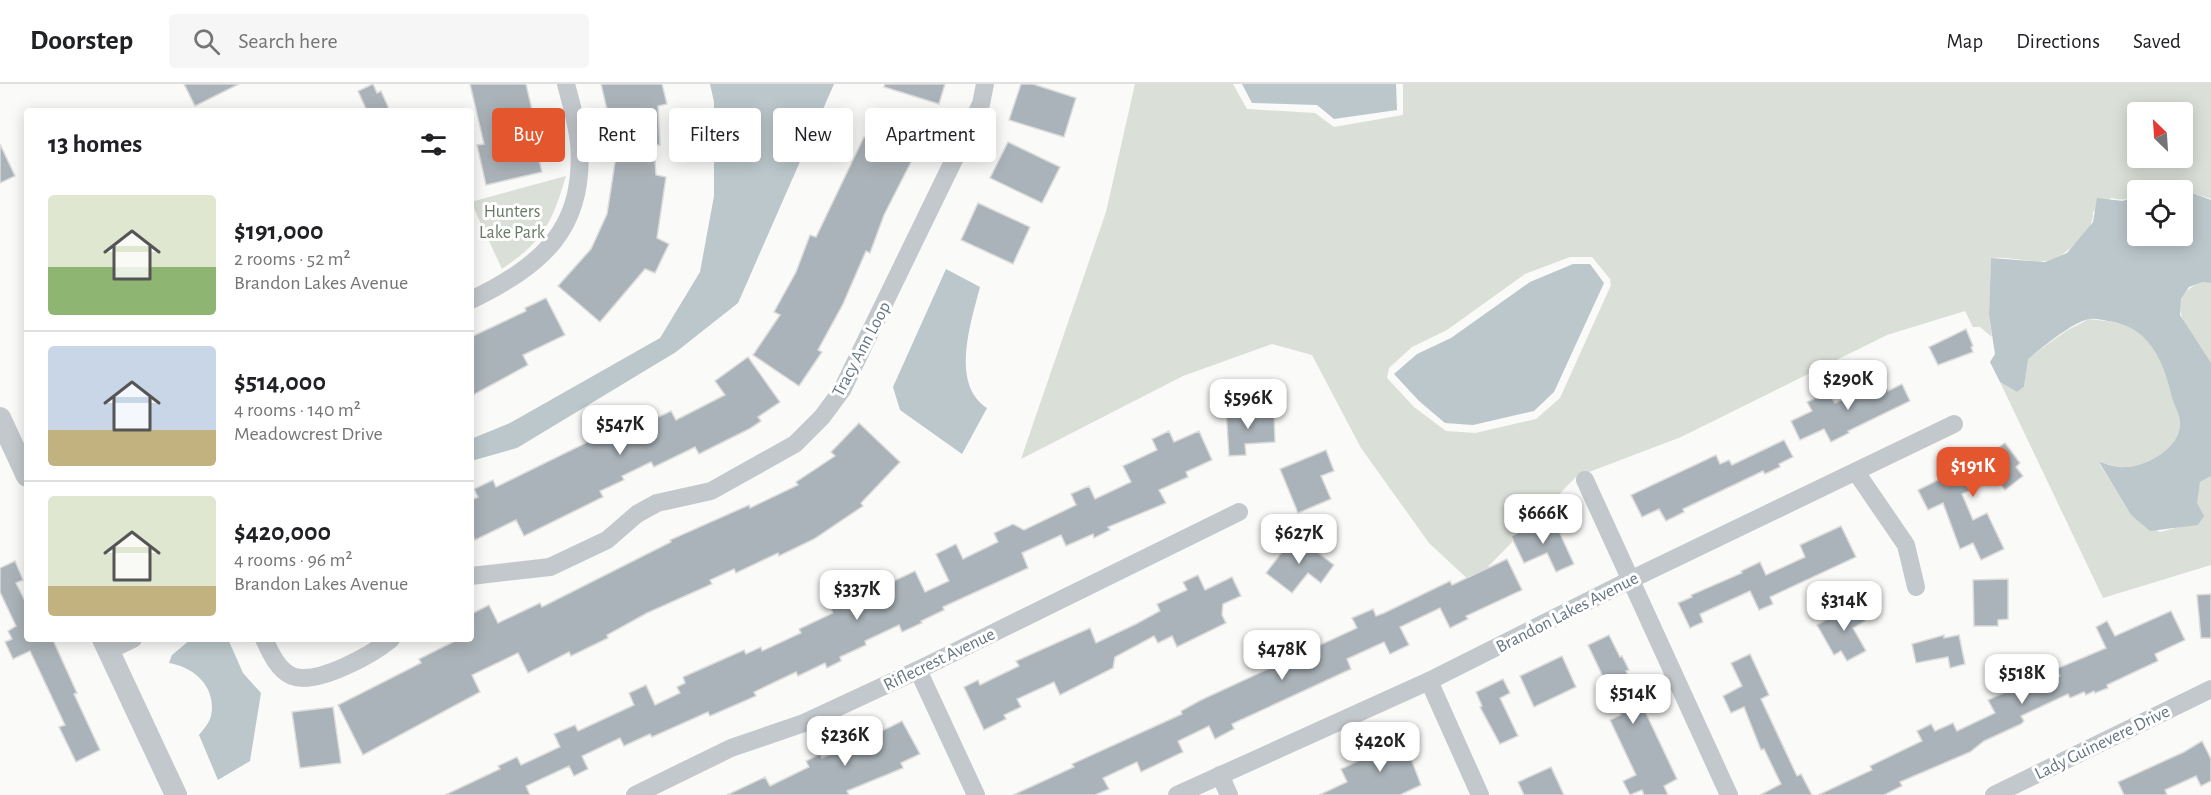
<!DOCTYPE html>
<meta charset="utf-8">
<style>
:root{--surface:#fff;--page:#f6f6f6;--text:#202124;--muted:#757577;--line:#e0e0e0;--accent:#e4572e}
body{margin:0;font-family:"Alegreya Sans",sans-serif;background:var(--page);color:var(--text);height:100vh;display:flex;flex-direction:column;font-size:22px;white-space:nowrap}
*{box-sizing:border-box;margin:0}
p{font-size:20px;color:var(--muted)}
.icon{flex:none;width:33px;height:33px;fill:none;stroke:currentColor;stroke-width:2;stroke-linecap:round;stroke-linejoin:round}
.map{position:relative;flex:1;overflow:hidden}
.side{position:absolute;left:24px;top:24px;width:450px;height:534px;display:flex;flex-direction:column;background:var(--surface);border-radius:6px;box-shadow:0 3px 15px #0003}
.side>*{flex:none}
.guide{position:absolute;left:492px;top:24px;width:570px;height:54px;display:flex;gap:12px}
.needle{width:39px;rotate:335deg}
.buttons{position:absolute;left:2127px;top:18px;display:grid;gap:12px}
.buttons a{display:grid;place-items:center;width:66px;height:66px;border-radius:6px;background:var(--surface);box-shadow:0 3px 15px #0003;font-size:30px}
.price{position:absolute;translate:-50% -51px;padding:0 14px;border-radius:12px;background:#fff;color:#222;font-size:20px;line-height:39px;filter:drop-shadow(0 2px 3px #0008)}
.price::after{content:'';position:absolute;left:50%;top:36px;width:18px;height:14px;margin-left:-9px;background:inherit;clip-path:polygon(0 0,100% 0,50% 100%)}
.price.active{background:var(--accent);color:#fff}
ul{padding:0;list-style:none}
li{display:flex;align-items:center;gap:18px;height:150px;padding:0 24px}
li+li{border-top:2px solid var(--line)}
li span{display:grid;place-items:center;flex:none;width:168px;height:120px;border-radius:6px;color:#555}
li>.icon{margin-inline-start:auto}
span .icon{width:72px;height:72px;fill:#fffc;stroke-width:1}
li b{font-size:26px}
h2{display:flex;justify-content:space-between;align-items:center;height:72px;padding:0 24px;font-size:26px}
.chip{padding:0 21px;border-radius:6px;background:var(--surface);box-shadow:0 3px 15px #0003;font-size:21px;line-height:54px}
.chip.active{background:var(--accent);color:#fff}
header{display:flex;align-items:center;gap:36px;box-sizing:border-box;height:84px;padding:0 30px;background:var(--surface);border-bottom:2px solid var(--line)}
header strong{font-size:28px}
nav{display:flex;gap:33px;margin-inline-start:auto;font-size:21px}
.search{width:420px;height:54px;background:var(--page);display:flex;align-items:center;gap:15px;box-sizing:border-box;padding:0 21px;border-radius:6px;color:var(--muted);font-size:22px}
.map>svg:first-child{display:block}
.green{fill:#dadfd7;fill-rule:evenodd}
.water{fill:#bbc7cb}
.building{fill:#aab3b9;stroke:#dcdcda;stroke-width:1.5}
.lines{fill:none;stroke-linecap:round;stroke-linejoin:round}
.minor{stroke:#c3c8cc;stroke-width:18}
.tertiary{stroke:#c3c8cc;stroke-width:22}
.labels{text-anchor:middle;stroke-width:6;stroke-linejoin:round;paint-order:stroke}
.park-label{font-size:18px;fill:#687a64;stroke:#fff}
.street-label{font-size:18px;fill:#657683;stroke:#fff}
</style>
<header>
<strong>Doorstep</strong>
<div class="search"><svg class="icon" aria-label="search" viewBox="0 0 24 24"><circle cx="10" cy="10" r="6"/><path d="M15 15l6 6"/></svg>Search here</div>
<nav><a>Map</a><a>Directions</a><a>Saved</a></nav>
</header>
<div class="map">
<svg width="2211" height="711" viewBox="0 0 2211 711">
<rect width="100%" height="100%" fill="#fafaf8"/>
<g class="green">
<path d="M1135 0H1233L1247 25 1315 29 1334 43 1403 31V0H2211V115L2178 104 2138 106C2130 115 2124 117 2111 114L2093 128C2093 140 2089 144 2081 153 2048 192 2032 172 1991 174L1989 231 1992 253 1980 243H1973L1965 227 1887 251 1681 353 1576 393 1472 499 1429 459 1361 364 1312 271 1272 260 1183 292 1021 375 1106 128ZM2138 28H2182V74H2138ZM1570 173H1592L1610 195 1611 201 1560 314 1536 335 1475 349 1446 347 1414 323 1387 294 1389 284 1412 263 1447 246 1525 190Z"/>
<path d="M566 92C552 139 543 157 502 185L471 118Z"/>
<path d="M2203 198 2211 199V279C2192 255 2157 213 2203 198Z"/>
<path d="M2089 235C2106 237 2124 238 2138 247 2158 259 2165 285 2170 306 2172 316 2179 326 2180 336 2183 363 2148 382 2126 383 2117 384 2107 379 2099 379L2131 431 2160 448 2191 440 2200 398 2211 392V481L2103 514 2000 298 2017 308 2024 303 2027 275 2066 247Z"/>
</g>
<g class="water">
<path d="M710 0H834L738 219 676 268 517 364 471 377V355L510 339 660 254 700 188 714 112V18Z"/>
<path d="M1242 0H1396L1397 26 1334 35 1317 21 1252 19Z"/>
<path d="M2179 104 2211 116V199L2203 198 2189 203 2181 215 2180 231 2211 279V392L2200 398 2197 419 2204 432 2198 441 2150 447 2131 431 2099 378C2107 380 2117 384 2126 383 2148 382 2182 363 2180 337 2179 328 2173 319 2171 310 2163 275 2148 242 2108 237 2102 236 2094 234 2089 235 2071 239 2043 263 2028 275L2024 303 2017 308 2000 298 1990 278 1995 270 1989 231 1991 174 2045 178 2067 169 2093 138 2097 114 2123 117 2132 113 2133 109H2137L2138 152H2182V106H2156Z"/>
<path d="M1573 180H1590L1604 199 1554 308 1534 327 1473 341 1445 339 1419 317 1394 290 1417 270 1451 254 1530 198Z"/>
<path d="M946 185 980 203C971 238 950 300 987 324L962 370 900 326 893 303Z"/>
<path d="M191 555H228L243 589 261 609 250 677 218 696 199 651C203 646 210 638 211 632 217 603 194 583 169 579L172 571Z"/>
</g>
<g class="building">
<path d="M184 0H239L195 22Z"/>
<path d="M373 0 377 9 381 7 390 27H367L358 7Z"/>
<path d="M470 0H526L533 30 528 31 542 88 486 101 477 61 484 60Z"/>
<path d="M601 0H662L667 20 658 22 660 61H654L656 91 666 93 657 154 669 160 655 189 645 185 600 238 558 202 591 165 607 130 616 72 613 33 609 34Z"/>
<path d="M885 0H945L939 20 884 3Z"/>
<path d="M1021 0H1033L1076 14 1064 53 1009 36Z"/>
<path d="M864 53 912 76 884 131 870 169 866 167 843 220 818 266 822 268 799 302 753 271 780 231 774 228 796 188 810 151 816 153Z"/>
<path d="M1008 58 1060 83 1042 119 990 94Z"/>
<path d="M0 60 15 92 0 99Z"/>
<path d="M978 119 1030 143 1013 180 961 156Z"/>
<path d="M546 214 565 251 523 271 528 281 471 312V253L526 227 525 224Z"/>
<path d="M1966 245 1973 262 1971 263 1973 268 1938 281 1929 263Z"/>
<path d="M748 273 780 318 758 333 761 337 749 345 699 370 695 363 654 383 651 378 622 392 624 396 600 407 603 413 524 452 516 436 475 456 471 448V416L478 413 474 405 493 396 496 403 590 357 586 348 622 331 626 339 643 332 646 339 671 327 676 336 725 311 715 297Z"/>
<path d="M1883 297 1888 307 1902 300 1910 317 1848 347 1849 349 1831 358 1824 345 1800 356 1791 337 1812 327 1807 318 1828 308 1835 319Z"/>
<path d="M1249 323V332H1274L1275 358 1245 360 1246 371 1229 372 1226 324Z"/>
<path d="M859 339 900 378 861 419 863 422 814 455 779 472 778 469 736 489 734 485 710 496 712 500 647 529 607 551 608 554 571 572 569 568 528 589 518 569 472 591 480 608 363 671 338 621 421 579 419 575 459 555H471V530L489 521 498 539 540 519 542 523 671 458 670 456 749 421 750 424 798 401 796 398 835 372 831 368Z"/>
<path d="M1169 347 1174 358 1199 347 1212 376 1186 388 1188 393 1159 406 1166 419 1108 443 1110 446 1094 454 1093 450 1066 462 1061 451 1022 469 1028 484 943 523 944 526 921 537 922 539 902 548 899 541 865 557 866 561 840 573 841 577 827 584 825 579 798 592 796 588 754 608 756 612 710 632 708 628 652 653 650 650 624 662 620 654 582 672 588 685 574 692 569 682 526 702 530 711H445L500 685 498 682 517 673 521 681 560 663 554 650 575 641 578 647 634 621 629 609 646 601 655 621 680 609 677 603 685 599 683 593 744 566 746 570 761 563 762 567 801 549 799 545 833 529 830 523 847 515 853 526 885 511 881 503 915 487 925 508 949 497 936 470 956 460 963 475 998 458 994 449 1013 440 1024 446 1076 421 1071 410 1089 402 1095 415 1131 398 1123 382 1157 366 1152 355Z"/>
<path d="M1784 356 1793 373 1779 380 1780 383 1765 390 1763 387 1683 425 1684 428 1666 437 1659 425 1642 433 1631 411 1716 371 1720 380 1729 376 1732 381Z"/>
<path d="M2005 359 2020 379 2016 383 2023 392 2005 406 1996 395 1962 410 1973 436 1987 429 2004 465 1981 476 1973 459 1960 465 1943 419 1928 426 1918 406 1940 395 1939 392 1980 376Z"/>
<path d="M1326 366 1334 387 1321 392 1331 415 1298 429 1280 385Z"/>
<path d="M1545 436 1549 445 1556 441 1574 480 1556 488 1547 469 1524 479 1511 452Z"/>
<path d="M1841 442 1856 473 1770 513 1773 520 1759 526 1750 507 1700 530 1703 538 1690 544 1678 519 1692 513 1691 511 1742 489 1741 487 1760 478 1766 491 1805 473 1800 461Z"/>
<path d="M1295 451 1334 481 1321 499 1308 489 1292 509 1266 489Z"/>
<path d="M1507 475 1522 506 1466 532 1468 535 1450 544 1440 524 1400 543 1409 561 1390 570 1384 558 1347 575 1351 585 1232 640 1234 645 1215 655 1209 642 1178 657 1183 668 1141 688 1137 678 1103 694 1109 705 1095 711H1013L1074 683 1072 680 1182 630 1181 627 1201 616 1357 544 1352 534 1373 525 1376 532 1384 529 1450 497 1452 501Z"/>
<path d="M15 477 23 496 16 499 27 521V555H55L53 556 77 609 74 610 100 666 76 678 59 643 65 641 30 567 13 575 5 558 12 555 8 547 16 542 0 508V484Z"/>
<path d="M1198 491 1205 506 1232 493 1241 512 1223 520 1222 531 1226 539 1177 563 1172 552 1158 559 1154 552 1115 573 1113 584 1060 611 1054 598 1017 615 1021 623 1004 631 1006 635 984 646 964 603 978 596 980 601 992 595 1019 582 1016 577 1090 544 1096 559 1136 540 1160 527 1157 520 1187 506 1183 498Z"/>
<path d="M2008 495V535L1998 536V542H1974L1973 496Z"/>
<path d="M2211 510V554H2201L2197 511Z"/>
<path d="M1855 519 1865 537 1853 544 1866 567 1847 577 1841 567 1834 571 1817 541Z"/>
<path d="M2171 527 2185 556 2155 570 2158 577 2107 601 2108 604 2095 609 2094 607 2086 611 2084 608 2070 614 2068 610 2021 632 2024 637 2021 640 1984 657 1970 668 1900 698 1902 702 1884 711H1818L1872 686 1870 682 1922 657 1917 647 1931 640 1935 647 1953 639 1957 647 1995 629 1988 616 2026 599 2033 604 2060 592 2056 585 2106 564 2096 543 2107 537 2115 552Z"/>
<path d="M1609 551 1620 573 1622 572 1629 586 1626 587 1677 695 1664 702 1668 711H1644L1642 706 1630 711 1623 697 1636 691 1610 636 1621 631 1588 561Z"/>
<path d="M1944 551V554L1959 551 1965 580 1950 584 1948 573 1916 579 1912 560Z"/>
<path d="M1750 570 1769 611 1761 615 1797 692 1801 690 1812 711H1760L1781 700 1764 665 1761 666 1744 623 1731 629 1723 612 1742 602 1731 579Z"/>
<path d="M1562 572 1576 603 1534 623 1520 592Z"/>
<path d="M1503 595 1510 609 1500 614 1518 652 1500 660 1480 623 1482 622 1476 608Z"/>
<path d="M333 623 341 679 300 684 292 628Z"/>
<path d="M902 637 920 670 901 679 903 684 847 707 849 711H727L765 693 770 702 809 683 806 677 820 670 822 674 861 656 860 653 874 646 876 650Z"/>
<path d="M1397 650 1404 665 1407 664 1421 701 1400 711H1319L1347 698 1341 685 1380 667 1376 660Z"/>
<path d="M2202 657 2211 675V697L2201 702 2196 692 2165 706 2167 711H2124L2118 698 2184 668Z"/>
<path d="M1551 683 1564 711H1524L1518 698Z"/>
</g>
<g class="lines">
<g class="minor">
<path d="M471 216C542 181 586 145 579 59 577 39 571 19 566 0"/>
<path d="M1856 388 1906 461 1916 503"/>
<path d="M1585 396 1729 711"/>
<path d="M471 492 550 483 607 456 637 430 657 419 711 407 795 360 822 333 842 306 981 20 985 0"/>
<path d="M264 555C270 568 278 586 292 592 317 602 373 570 391 555"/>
<path d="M108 567 133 555"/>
<path d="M918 586 976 711"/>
<path d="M1429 597 1480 711"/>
<path d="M1220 691 1229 711"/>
<path d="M635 711 731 664 804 639 918 586 1239 428"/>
<path d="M1177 711 1429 597 1630 496 1954 340"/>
<path d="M1994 711 2211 605"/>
</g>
<g class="tertiary">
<path d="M0 334 27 392"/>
<path d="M103 555 176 711"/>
</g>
</g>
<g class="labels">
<g class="park-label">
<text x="512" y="133">Hunters<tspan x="512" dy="21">Lake Park</tspan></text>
</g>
<g class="street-label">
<text transform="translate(861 265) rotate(-62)" y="6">Tracy Ann Loop</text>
<text transform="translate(1567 528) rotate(-27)" y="6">Brandon Lakes Avenue</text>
<text transform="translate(939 575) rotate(-26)" y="6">Riflecrest Avenue</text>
<text transform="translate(2102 658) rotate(-26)" y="6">Lady Guinevere Drive</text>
</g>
</g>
</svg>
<div class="buttons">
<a><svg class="needle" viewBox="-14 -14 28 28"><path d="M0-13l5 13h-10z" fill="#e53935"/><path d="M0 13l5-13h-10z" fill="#757577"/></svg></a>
<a><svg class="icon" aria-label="locate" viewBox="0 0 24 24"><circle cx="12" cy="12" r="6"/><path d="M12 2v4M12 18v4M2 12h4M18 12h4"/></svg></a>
</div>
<b class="price" style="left:1848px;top:327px">$290K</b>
<b class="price" style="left:1248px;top:346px">$596K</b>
<b class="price" style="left:620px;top:372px">$547K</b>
<b class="price active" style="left:1973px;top:414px">$191K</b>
<b class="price" style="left:1543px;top:461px">$666K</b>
<b class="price" style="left:1299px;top:481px">$627K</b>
<b class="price" style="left:857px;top:537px">$337K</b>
<b class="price" style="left:1844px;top:548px">$314K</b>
<b class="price" style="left:1282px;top:597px">$478K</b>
<b class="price" style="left:2022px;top:621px">$518K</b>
<b class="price" style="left:1633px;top:641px">$514K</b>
<b class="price" style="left:845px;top:683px">$236K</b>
<b class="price" style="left:1380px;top:689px">$420K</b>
<div class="guide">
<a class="chip active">Buy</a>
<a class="chip">Rent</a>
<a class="chip">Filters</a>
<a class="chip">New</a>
<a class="chip">Apartment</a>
</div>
<section class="side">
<h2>13 homes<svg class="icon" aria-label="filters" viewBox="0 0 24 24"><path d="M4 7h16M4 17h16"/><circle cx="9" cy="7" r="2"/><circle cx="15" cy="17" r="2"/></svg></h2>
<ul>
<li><span style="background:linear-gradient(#dfe7d0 60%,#8fb573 0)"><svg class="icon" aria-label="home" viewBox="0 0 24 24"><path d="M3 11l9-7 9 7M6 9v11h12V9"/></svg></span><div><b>$191,000</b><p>2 rooms · 52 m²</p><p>Brandon Lakes Avenue</p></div></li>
<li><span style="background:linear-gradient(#c9d6e8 70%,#c2b280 0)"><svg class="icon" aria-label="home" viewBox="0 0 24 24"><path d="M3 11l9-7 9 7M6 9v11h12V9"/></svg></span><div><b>$514,000</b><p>4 rooms · 140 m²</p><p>Meadowcrest Drive</p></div></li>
<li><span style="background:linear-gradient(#dfe7d0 75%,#c2b280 0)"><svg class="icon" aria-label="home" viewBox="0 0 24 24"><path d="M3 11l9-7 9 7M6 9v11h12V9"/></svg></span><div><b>$420,000</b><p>4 rooms · 96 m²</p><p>Brandon Lakes Avenue</p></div></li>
</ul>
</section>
</div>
